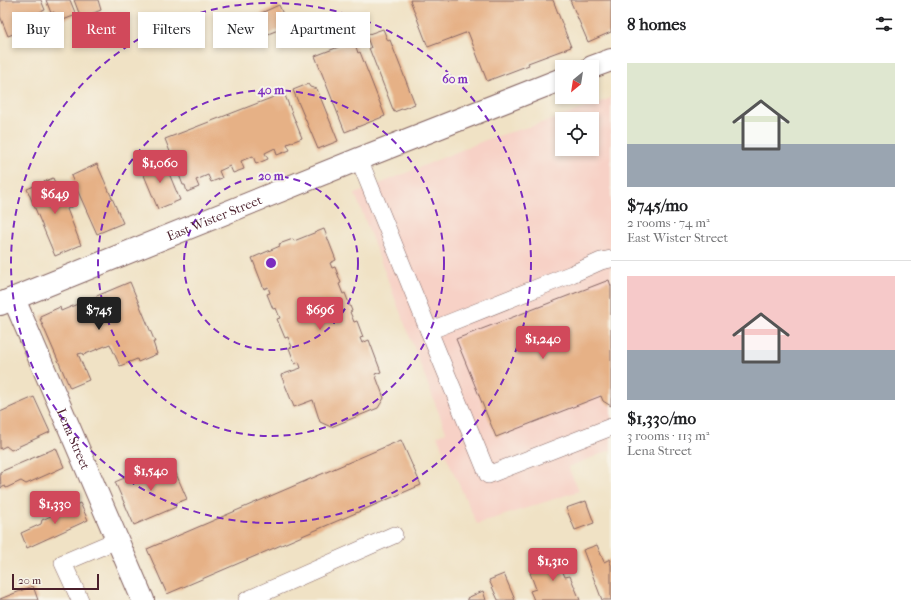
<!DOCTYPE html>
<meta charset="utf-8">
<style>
:root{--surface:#fff;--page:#f2f2f2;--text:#202124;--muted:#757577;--line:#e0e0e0;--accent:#d1495b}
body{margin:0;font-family:"IM FELL French Canon",serif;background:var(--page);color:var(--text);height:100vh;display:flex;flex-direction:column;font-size:15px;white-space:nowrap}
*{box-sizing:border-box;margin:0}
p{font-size:13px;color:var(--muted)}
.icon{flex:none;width:22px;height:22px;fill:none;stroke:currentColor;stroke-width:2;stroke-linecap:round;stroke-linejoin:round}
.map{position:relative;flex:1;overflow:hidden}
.details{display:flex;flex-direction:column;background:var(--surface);width:300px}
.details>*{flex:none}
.guide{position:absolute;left:12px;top:12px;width:380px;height:36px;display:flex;gap:8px}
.needle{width:26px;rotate:210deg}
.controls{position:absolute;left:555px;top:60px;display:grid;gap:8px}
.controls a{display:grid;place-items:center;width:44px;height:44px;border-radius:0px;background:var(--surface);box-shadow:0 2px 6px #0003;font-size:20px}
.scale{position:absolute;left:12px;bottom:10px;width:87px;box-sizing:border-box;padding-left:4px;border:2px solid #4a1f2b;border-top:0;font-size:11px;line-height:14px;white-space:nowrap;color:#4a1f2b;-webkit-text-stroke:3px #f7f3e8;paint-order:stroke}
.price{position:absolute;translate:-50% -34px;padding:0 9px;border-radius:4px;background:var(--accent);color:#fff;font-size:13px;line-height:26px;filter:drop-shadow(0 1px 2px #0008)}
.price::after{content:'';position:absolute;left:50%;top:24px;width:12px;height:9px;margin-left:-6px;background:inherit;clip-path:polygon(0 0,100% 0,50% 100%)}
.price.current{background:#222;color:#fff}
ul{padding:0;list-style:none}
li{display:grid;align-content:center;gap:8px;height:212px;padding:0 16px}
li+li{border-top:1px solid var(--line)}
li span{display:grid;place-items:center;height:124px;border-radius:0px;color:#555}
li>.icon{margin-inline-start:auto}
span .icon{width:72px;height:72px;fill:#fffc;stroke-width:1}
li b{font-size:17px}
h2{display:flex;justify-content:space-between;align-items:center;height:48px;padding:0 16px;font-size:17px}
.tag{padding:0 14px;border-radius:0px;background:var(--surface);box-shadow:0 2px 6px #0003;font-size:14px;line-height:36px}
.tag.current{background:var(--accent);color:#fff}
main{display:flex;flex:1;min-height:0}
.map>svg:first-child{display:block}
.built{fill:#f7d1c6;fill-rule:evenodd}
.building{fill:#e6b186}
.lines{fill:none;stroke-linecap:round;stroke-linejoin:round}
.service-casing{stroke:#846361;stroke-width:18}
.minor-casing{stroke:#846361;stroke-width:24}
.service{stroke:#fff;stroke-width:17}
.minor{stroke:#fff;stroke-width:22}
.ring{fill:none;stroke:#7b2cbf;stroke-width:2;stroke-dasharray:7 5}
.labels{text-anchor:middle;stroke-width:4;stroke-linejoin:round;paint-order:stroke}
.street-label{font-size:13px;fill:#4a1f2b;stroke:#f7f3e8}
.centre{fill:#7b2cbf;stroke:#f7f3e8;stroke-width:2}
.ring-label{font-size:12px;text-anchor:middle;font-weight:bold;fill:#7b2cbf;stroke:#f7f3e8;stroke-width:4;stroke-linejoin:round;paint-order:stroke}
</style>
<main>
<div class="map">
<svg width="611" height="600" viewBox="0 0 611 600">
<rect width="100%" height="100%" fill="#f7f3e8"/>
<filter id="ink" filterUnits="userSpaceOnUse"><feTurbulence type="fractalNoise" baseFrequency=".025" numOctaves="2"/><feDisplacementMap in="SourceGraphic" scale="8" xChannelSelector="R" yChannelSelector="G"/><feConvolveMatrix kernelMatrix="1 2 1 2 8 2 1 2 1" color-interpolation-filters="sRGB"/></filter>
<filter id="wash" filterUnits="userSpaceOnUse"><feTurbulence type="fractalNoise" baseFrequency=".012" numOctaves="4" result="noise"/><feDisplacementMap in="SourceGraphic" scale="16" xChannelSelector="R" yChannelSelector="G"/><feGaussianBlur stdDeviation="0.9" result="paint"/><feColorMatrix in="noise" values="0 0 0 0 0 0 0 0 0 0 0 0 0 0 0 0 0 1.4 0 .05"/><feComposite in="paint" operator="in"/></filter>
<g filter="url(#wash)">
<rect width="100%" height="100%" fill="#f0e2c5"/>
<path class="built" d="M611 98V450L568 467 579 491 477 524 437 436 446 432 355 194 488 139 555 119ZM562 119H592V149H562Z"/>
<g id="blocks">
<g class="building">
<path d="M0 0H41L45 10 25 18 29 28 8 36 0 16Z"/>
<path d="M46 0H70L76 15 58 22 54 12 51 13Z"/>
<path d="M74 0H98L101 10 81 18Z"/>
<path d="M410 0H553L571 47 528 63 529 65 487 81 468 32 428 47Z"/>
<path d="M570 0H611V32L588 42Z"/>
<path d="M279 5 288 26 268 34 259 14Z"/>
<path d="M383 29 388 41 390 40 415 104 394 112 369 48H371L366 35Z"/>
<path d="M354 41 358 53 360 52 385 116 345 132 315 56Z"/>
<path d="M308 84 310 87 317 89 338 141 318 149 293 90Z"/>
<path d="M284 93 302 138 287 144 290 150 277 155 275 148 265 153 268 159 256 164 253 156 241 161 244 169 233 173 230 166 219 171 222 178 211 182 208 175 196 180 199 187 187 192 185 185H183L165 139Z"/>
<path d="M163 159 180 200 158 209 141 168Z"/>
<path d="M97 164 123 223 97 234 71 176Z"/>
<path d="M53 178 57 188 66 184 75 205 67 209 81 245 55 256 27 189Z"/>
<path d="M324 229 336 260 330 263 332 268 335 267 341 283 339 284 343 294 345 293 352 311 350 312 354 322 357 321 363 337 360 338 362 343 369 340 381 372 375 374 384 398 378 408 331 427 320 422 313 400 294 407 281 375 301 368 299 362 295 364 289 348 292 347 288 337 285 338 277 319 280 318 276 308 273 309 267 294 270 293 268 287 264 289 252 258 280 246 279 244 293 239 294 241Z"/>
<path d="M609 280 611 286V406L603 401 601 396 496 437 456 339Z"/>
<path d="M130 282 155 342H153L157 354 138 362 137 359 120 366 110 344 83 355 82 353 78 354 89 380 70 388 40 319H42L40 316 60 307 61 311Z"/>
<path d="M34 397 50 432 11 450 6 446 0 449V412Z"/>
<path d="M401 440 421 485 167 594 147 549Z"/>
<path d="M56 448 64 467 26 484 21 481 6 488 5 486 1 488 0 472Z"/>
<path d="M170 460 187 499 174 504 176 507 134 525 115 482 157 464V466Z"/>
<path d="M586 501 594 523 575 530 566 508Z"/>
<path d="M80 503 88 520 27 548 21 533 41 524 42 520Z"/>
<path d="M597 545 604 562 610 559 611 561 610 562 611 565V600H602L583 550Z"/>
<path d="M554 551 565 577 570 576 580 600H534L530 591 536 589 530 573 544 567 540 557Z"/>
<path d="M504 574 515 600H498L489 580Z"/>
<path d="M33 586 38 600H0V599Z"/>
<path d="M483 591 486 600H468L467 598Z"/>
</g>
</g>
</g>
<g filter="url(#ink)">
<use href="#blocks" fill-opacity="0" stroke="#846361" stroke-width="1"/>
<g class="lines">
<defs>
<g id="service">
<path d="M359 159 429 331"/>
<path d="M611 259 601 261 572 274 429 331 488 475 611 427"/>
<path d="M80 600 63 563 117 540"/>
<path d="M247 600 394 535"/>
</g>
<g id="minor">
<path d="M592 67 611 60"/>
<path id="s1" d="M14 299 143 600"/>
<path id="s2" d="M0 304 359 159 562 79"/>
</g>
</defs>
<use href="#service" class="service-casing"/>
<use href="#minor" class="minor-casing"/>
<use href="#service" class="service"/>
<use href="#minor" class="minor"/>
</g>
</g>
<g class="ring">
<circle cx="271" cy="263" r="87"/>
<circle cx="271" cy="263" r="173"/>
<circle cx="271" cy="263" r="260"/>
</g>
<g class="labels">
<g class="street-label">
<text dy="5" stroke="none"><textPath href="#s2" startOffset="231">East Wister Street</textPath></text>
<text dy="5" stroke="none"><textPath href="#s1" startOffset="152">Lena Street</textPath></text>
</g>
</g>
<circle cx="271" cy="263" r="6" class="centre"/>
<g class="ring-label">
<text x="455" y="83">60 m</text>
<text x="271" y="94">40 m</text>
<text x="271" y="180">20 m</text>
</g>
</svg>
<div class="controls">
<a><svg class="needle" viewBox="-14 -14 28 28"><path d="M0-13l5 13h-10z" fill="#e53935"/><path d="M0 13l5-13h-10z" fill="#757577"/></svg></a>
<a><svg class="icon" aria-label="locate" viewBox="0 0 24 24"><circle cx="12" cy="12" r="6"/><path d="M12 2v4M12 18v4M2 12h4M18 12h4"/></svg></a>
</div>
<div class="scale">20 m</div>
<b class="price" style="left:160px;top:184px">$1,060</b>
<b class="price" style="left:55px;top:215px">$649</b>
<b class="price current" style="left:99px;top:331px">$745</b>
<b class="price" style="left:320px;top:331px">$696</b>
<b class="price" style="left:543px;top:360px">$1,240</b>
<b class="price" style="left:151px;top:492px">$1,540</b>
<b class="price" style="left:55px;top:525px">$1,330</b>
<b class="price" style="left:553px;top:582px">$1,310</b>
<div class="guide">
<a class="tag">Buy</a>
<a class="tag current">Rent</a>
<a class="tag">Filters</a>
<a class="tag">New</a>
<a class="tag">Apartment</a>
</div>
</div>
<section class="details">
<h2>8 homes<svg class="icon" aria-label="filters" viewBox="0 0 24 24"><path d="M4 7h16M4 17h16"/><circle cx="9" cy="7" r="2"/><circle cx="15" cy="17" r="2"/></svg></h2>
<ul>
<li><span style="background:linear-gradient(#dfe7d0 65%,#9aa5b1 0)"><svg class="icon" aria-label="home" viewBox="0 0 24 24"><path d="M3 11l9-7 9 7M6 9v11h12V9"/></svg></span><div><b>$745/mo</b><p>2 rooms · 74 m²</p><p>East Wister Street</p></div></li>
<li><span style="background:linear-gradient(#f6c9c9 60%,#9aa5b1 0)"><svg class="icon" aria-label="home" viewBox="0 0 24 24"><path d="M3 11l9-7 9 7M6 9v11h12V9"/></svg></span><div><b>$1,330/mo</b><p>3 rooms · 113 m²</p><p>Lena Street</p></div></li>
</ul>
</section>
</main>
